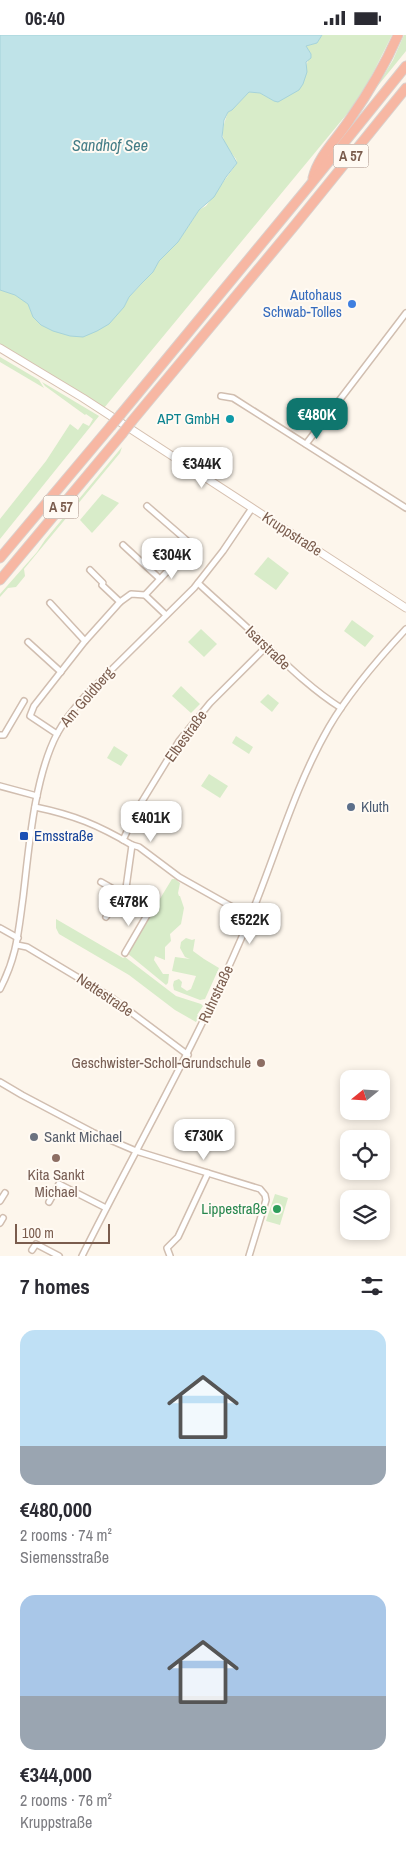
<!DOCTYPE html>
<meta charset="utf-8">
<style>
:root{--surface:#fff;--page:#f2f2f3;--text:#2b2b33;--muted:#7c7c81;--accent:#0f766e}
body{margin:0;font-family:"Archivo Narrow",sans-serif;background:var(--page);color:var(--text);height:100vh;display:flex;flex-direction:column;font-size:19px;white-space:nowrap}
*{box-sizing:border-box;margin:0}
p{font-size:16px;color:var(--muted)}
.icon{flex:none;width:28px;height:28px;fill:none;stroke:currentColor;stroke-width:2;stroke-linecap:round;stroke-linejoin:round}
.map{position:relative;height:1221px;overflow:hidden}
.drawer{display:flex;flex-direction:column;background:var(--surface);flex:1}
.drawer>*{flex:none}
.needle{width:32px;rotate:252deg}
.controls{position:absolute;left:340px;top:1035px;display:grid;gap:10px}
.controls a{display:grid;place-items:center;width:50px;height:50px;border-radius:10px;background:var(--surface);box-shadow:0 2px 8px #0003;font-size:25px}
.scale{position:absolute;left:15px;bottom:12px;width:95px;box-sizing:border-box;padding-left:5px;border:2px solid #7a5c4d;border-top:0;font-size:14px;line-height:18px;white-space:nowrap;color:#7a5c4d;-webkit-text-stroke:4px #fffaf3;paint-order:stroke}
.price{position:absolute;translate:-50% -42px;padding:0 11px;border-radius:10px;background:#fff;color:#222;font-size:16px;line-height:32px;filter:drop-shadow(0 1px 2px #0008)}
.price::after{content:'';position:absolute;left:50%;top:30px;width:15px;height:11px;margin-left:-8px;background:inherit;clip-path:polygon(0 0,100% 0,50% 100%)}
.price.selected{background:var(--accent);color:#fff}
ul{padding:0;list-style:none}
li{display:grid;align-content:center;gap:10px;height:265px;padding:0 20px}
li span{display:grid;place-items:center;height:155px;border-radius:15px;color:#555}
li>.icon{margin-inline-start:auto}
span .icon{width:90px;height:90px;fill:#fffc;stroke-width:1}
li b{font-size:21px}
h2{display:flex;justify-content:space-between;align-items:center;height:60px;padding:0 20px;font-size:21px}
.status{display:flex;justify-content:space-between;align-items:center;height:35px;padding:0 25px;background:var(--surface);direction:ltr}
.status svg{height:14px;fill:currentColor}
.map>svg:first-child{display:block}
.green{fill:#d8ecc9}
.water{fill:#bfe3e8;stroke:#a5d3da}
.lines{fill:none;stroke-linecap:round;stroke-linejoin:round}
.street-casing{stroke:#d1beb0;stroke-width:8}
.secondary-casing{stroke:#d6c0b0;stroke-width:9}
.highway-casing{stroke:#dad1cd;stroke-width:11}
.street{stroke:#fff;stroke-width:5}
.secondary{stroke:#fff;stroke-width:7}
.highway{stroke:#f7b7a3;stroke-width:9}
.highway-bridge-casing{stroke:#dad1cd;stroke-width:11;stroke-linecap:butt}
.highway-bridge{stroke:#f7b7a3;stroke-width:9}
.shop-dot{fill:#3f7fe0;stroke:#fffaf3;stroke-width:2}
.culture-dot{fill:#0f9aa8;stroke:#fffaf3;stroke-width:2}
.service-dot{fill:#5c6f8a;stroke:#fffaf3;stroke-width:2}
.transit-dot{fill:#1a4fb4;stroke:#fffaf3;stroke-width:2}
.education-dot{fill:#8d6e63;stroke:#fffaf3;stroke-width:2}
.worship-dot{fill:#6b7280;stroke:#fffaf3;stroke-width:2}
.leisure-dot{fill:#2e9e5b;stroke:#fffaf3;stroke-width:2}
.labels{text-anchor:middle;stroke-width:4;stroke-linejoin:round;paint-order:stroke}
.shield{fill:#fffaf3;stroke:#a28b7f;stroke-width:1}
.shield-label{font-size:14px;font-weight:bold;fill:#7a5c4d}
.shop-label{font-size:15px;fill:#366cbe;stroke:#fffaf3;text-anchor:end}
.culture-label{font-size:15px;fill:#0d838f;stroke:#fffaf3;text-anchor:end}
.street-label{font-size:15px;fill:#7a5c4d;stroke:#fffaf3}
.service-label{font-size:15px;fill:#4e5e75;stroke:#fffaf3;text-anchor:start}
.transit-label{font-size:15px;fill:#164399;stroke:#fffaf3;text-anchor:start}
.education-label{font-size:15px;fill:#785e54;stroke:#fffaf3;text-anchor:end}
.worship-label{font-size:15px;fill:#5b616d;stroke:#fffaf3;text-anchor:start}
.leisure-label{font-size:15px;fill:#27864d;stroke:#fffaf3;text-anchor:end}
.water-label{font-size:16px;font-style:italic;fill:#437c86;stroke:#fffaf3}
</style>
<div class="status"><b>06:40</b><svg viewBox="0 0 49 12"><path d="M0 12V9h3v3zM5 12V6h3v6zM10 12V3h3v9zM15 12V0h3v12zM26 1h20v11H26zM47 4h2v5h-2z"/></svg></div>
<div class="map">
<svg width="406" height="1221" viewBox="0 0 406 1221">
<rect width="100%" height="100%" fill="#fdf6ec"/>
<g class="green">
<path d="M322 0H392L368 48 351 74 104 373 0 309V255L15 259 28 269 33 282 41 290 70 301 124 272 129 262 153 237 159 226 178 207 199 175 206 171 237 128 236 124C220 104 220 100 228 77L232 75 249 57 260 58 274 66 303 49C306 38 305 29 311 19L306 11 317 8Z"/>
<path d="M404 0H406V16L376 53 393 25Z"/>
<path d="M0 322 39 345 44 353 0 327Z"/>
<path d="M42 347 99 381 0 504V484L46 426 70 389 78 395 83 388 89 391 93 384 86 379 85 380 45 351Z"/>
<path d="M122 412 120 418 24 534 25 541 16 552 8 553 0 562V559L37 517 45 505Z"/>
<path d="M102 459 119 468 92 498 80 485Z"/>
<path d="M268 522 289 538 276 555 254 539Z"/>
<path d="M352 585 374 601 365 612 344 596Z"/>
<path d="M201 594 217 609 204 622 188 607Z"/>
<path d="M181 651 200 669 191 678 172 661Z"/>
<path d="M268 659 279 668 272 677 260 667Z"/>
<path d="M236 701 253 712 249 719 232 708Z"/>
<path d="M114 711 128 720 121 731 107 723Z"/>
<path d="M209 739 228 751 220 763 201 751Z"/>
<path d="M172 844H175L180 848 178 858 179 861H180L184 873 181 889 170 899 171 906 165 912V925L155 921 154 925 163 939H169L168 948 166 950 127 918Z"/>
<path d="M56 884 123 923 125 922 176 961 201 969 203 971 197 980 199 981 196 987 175 975 129 940 59 899 56 893Z"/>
<path d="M186 903 192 905 195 904 193 916 204 924 219 933 205 964 200 965 174 955 173 950 174 946 179 944 182 947 181 952 187 956 191 954 196 941 172 936 175 922 190 924 185 922 180 913 181 907Z"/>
<path d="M275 1159 288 1163 280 1190 266 1186Z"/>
</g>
<path class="water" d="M0 0H322L317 8 306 11 311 19V23L306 27 307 37 303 49 299 55 278 67 274 66 260 58 249 57 232 75 228 77 224 85 222 102 237 128 226 142 214 162 199 175 178 207 159 226 153 237 142 248 129 262 124 272 109 289 97 296 83 302 70 301 53 296 41 290 33 282 28 269 15 260 0 255Z"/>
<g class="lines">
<defs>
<g id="street">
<path d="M221 361 233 363 406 473"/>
<path d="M306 409 406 278"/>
<path d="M147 471 192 510 145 560 166 580"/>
<path d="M123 510 160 544"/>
<path d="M90 535 103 548 102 550 120 567 131 559 145 560"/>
<path d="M198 548C216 565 235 581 253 598 282 625 308 652 341 673"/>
<path d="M50 568 85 606"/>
<path d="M28 607 61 637"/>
<path d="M57 699 30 681 34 671 85 606 120 567"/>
<path d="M0 700H4L24 666"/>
<path d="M0 751 37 761"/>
<path d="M35 772C74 780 98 790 132 810L139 812 179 842 250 882"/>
<path d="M123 805 138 773 179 706 210 668 267 611"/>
<path d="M101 847 150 875 125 918"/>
<path d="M123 859 126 853 132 810"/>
<path d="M106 882 121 858"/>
<path d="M0 893 18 903"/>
<path d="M17 910 27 912 112 963 188 1020"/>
<path d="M0 954C17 921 18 899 23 863 29 813 34 743 57 699 65 684 76 671 87 659L194 553 223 516 252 473"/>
<path d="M0 1047 22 1060 94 1098 136 1116 260 1154 265 1160 266 1165 249 1221"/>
<path d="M0 1166 5 1158"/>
<path d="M49 1167 59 1149 106 1173"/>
<path d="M0 1188 3 1183"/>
<path d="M32 1215 36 1209 59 1221"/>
<path d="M82 1221C135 1115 194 1013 241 904 272 834 291 758 329 692 350 656 378 624 406 594"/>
<path d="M170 1221 167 1213 178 1202 208 1138"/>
</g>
<path id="secondary" d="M0 313 83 363 406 573"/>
<g id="highway">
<path d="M313 143C318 121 338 103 350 84 369 57 385 30 398 0"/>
<path d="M121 379 310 150 406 31"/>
<path d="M132 386 295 190 406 53"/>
<path d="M0 523 111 391"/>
<path d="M0 545 122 399"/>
</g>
</defs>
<use href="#street" class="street-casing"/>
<use href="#secondary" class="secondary-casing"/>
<use href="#highway" class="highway-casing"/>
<use href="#street" class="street"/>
<use href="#secondary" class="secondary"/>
<use href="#highway" class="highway"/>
<defs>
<g id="highway-bridge">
<path d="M111 391 121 379"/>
<path d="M122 399 132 386"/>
</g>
</defs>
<use href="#highway-bridge" class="highway-bridge-casing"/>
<use href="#highway-bridge" class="highway-bridge"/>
</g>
<circle class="shop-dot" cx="352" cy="269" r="5"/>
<circle class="culture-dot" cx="230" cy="384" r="5"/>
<circle class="service-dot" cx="351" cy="772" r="5"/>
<rect class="transit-dot" x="19" y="796" width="10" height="10" rx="2.5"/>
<g class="education-dot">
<circle cx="261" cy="1028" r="5"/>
<circle cx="56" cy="1123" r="5"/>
</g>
<circle class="worship-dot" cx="34" cy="1102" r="5"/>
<circle class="leisure-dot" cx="277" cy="1174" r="5"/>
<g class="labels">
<g class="shield">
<rect x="333.5" y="109.5" width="35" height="23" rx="4"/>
<rect x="43.5" y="460.5" width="35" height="23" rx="4"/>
</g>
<g class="shield-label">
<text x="351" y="126">A 57</text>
<text x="61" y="477">A 57</text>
</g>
<g class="shop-label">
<text x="342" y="265">Autohaus<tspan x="342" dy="17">Schwab-Tolles</tspan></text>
</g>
<g class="culture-label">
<text x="220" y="389">APT GmbH</text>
</g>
<g class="street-label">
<text transform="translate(292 499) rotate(33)" y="5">Kruppstraße</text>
<text transform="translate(268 613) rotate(44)" y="5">Isarstraße</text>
<text transform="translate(87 662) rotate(-49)" y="5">Am Goldberg</text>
<text transform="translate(186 701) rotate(-54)" y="5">Elbestraße</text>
<text transform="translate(216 959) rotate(-65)" y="5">Ruhrstraße</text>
<text transform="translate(105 960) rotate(34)" y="5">Nettestraße</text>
</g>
<g class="service-label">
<text x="361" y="777">Kluth</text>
</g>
<g class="transit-label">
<text x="34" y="806">Emsstraße</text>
</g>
<g class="education-label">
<text x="251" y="1033">Geschwister-Scholl-Grundschule</text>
<text x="56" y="1145" text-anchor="middle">Kita Sankt<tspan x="56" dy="17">Michael</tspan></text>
</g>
<g class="worship-label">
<text x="44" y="1107">Sankt Michael</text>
</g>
<g class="leisure-label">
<text x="267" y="1179">Lippestraße</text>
</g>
<g class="water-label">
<text x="110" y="116">Sandhof See</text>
</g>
</g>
</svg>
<div class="controls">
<a><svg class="needle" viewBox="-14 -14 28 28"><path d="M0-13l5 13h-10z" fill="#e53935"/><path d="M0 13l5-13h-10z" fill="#7c7c81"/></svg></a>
<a><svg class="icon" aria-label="locate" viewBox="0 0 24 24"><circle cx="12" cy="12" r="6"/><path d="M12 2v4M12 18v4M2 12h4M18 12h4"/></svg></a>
<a><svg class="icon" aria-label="layers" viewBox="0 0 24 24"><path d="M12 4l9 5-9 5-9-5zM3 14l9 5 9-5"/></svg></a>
</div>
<div class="scale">100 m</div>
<b class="price selected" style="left:317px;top:405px">€480K</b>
<b class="price" style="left:202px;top:454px">€344K</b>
<b class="price" style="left:172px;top:545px">€304K</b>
<b class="price" style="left:151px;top:808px">€401K</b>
<b class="price" style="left:129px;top:892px">€478K</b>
<b class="price" style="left:250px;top:910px">€522K</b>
<b class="price" style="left:204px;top:1126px">€730K</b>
</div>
<section class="drawer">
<h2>7 homes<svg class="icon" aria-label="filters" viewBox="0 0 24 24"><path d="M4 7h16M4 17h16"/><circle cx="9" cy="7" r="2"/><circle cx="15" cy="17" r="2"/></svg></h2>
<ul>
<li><span style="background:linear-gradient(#bfe0f5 75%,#9aa5b1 0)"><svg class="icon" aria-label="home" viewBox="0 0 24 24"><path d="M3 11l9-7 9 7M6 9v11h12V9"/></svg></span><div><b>€480,000</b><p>2 rooms · 74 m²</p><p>Siemensstraße</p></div></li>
<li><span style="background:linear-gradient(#a9c7e8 65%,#9aa5b1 0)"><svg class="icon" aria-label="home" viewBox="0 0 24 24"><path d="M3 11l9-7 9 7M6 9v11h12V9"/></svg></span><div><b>€344,000</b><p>2 rooms · 76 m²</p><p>Kruppstraße</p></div></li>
</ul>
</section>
